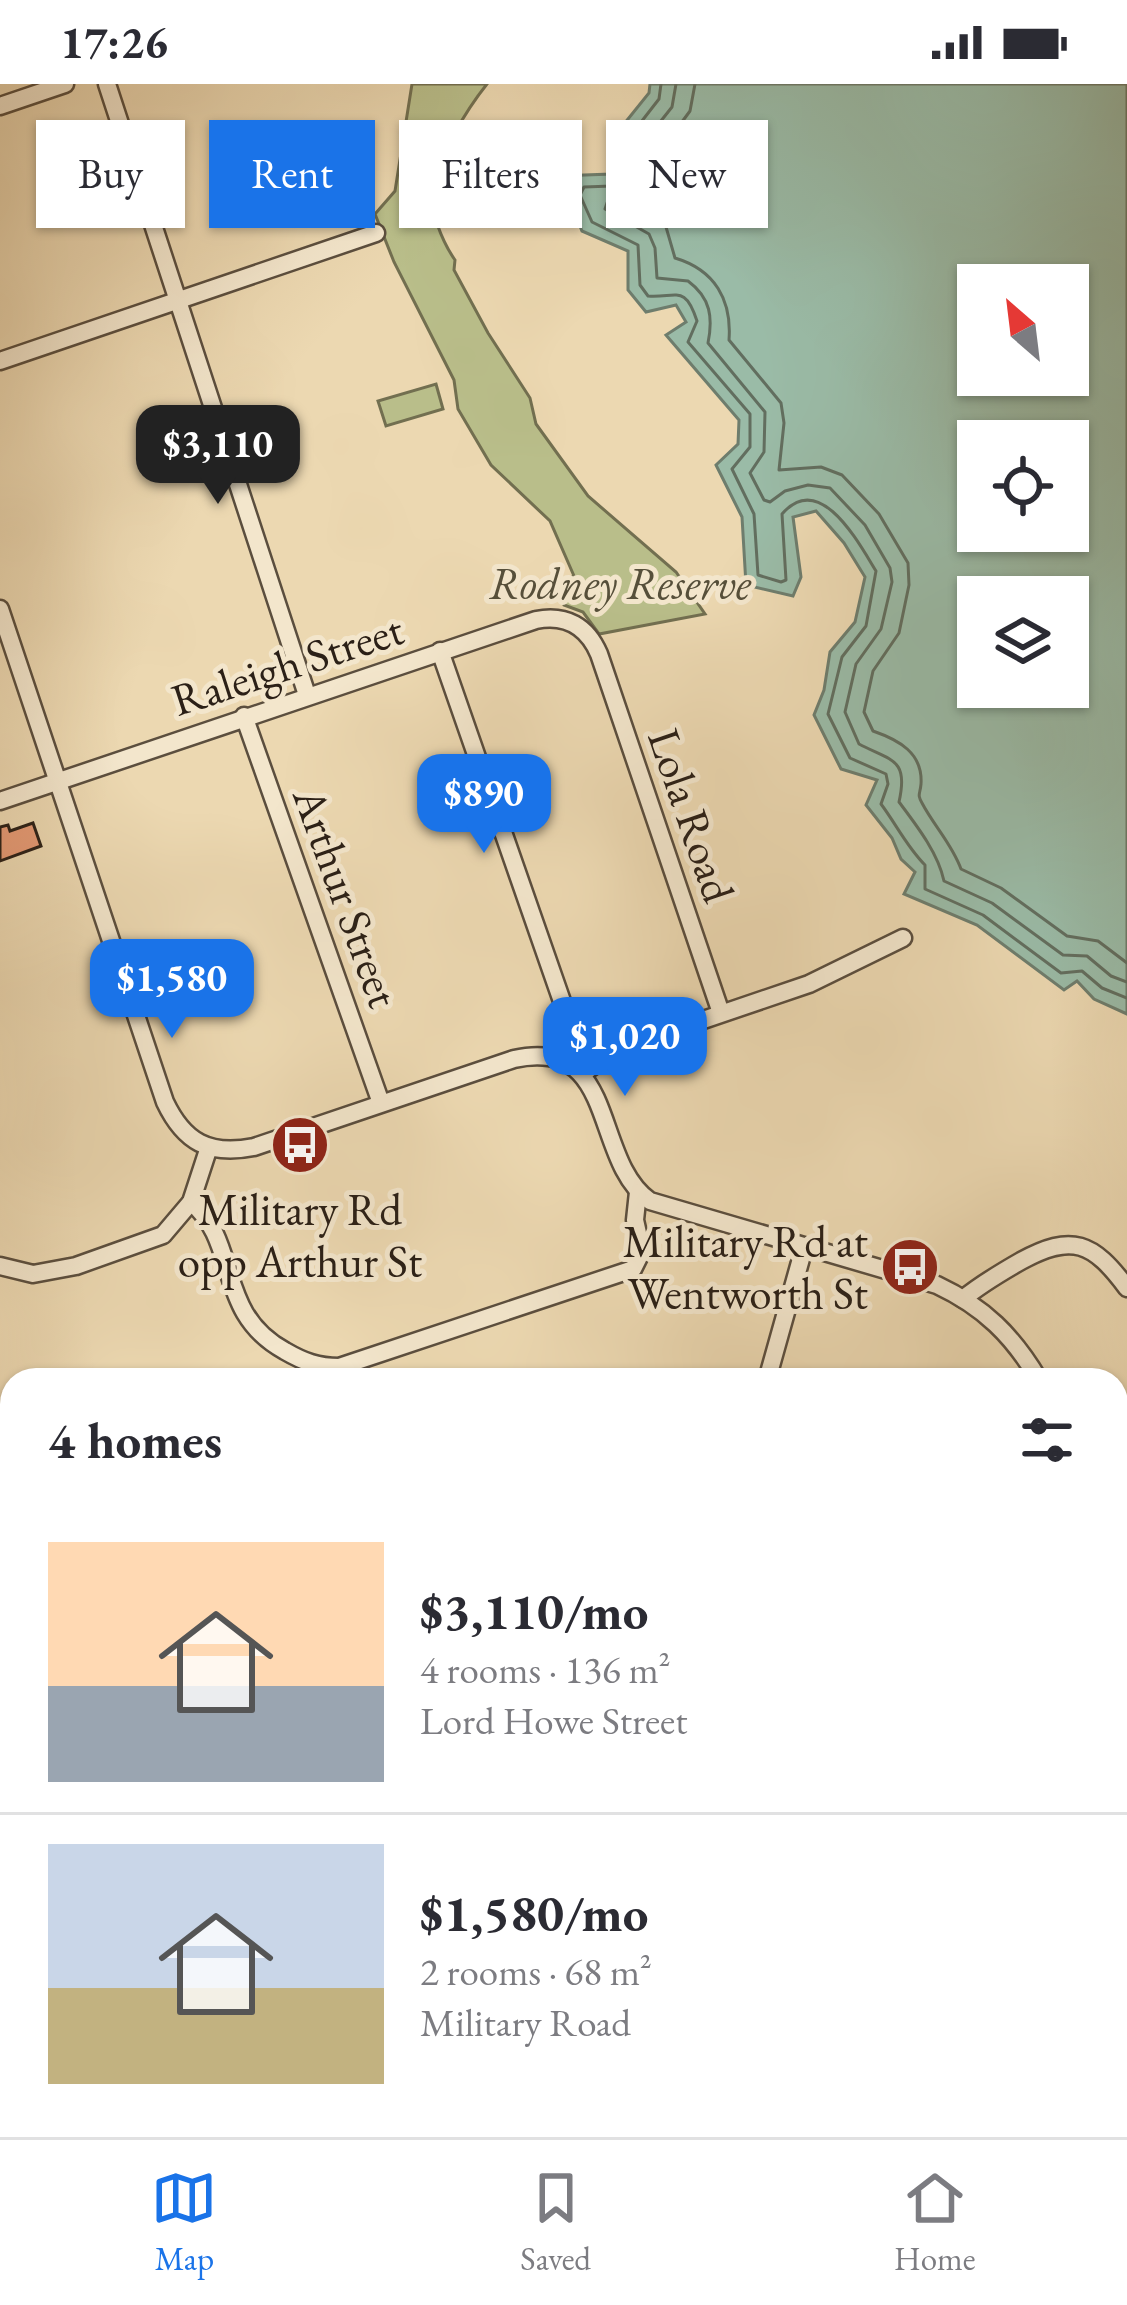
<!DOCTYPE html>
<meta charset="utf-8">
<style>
:root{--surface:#fff;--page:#f2f2f3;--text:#2b2b33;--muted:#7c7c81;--line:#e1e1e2;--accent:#1a73e8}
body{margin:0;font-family:"EB Garamond",serif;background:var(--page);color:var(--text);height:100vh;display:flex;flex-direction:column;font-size:45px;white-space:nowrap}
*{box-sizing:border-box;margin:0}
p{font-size:39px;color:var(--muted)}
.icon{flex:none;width:66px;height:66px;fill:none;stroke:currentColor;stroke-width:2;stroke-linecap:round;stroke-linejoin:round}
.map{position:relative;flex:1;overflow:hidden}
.panel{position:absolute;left:0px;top:1284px;width:1128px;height:771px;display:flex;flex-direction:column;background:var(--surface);border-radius:36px 36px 0 0;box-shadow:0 3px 9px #0004}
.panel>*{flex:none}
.guide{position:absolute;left:36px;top:36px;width:1056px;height:108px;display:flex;gap:24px}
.needle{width:78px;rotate:332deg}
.tools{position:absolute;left:957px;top:180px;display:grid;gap:24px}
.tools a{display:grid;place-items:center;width:132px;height:132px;border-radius:0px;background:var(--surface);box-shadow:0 3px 9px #0004;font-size:60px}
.price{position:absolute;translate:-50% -102px;padding:0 27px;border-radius:24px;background:var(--accent);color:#fff;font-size:39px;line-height:78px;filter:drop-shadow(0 3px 6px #0008)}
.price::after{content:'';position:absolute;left:50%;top:72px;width:36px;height:27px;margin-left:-18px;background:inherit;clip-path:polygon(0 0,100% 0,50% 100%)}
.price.on{background:#222;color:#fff}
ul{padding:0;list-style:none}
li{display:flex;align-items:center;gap:36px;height:300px;padding:0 48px}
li+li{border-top:3px solid var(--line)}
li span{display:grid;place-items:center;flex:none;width:336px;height:240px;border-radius:0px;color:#555}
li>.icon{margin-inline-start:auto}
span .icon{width:144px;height:144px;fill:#fffc;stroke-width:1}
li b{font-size:51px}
h2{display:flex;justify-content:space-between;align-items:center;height:144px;padding:0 48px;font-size:51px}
.tag{padding:0 42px;border-radius:0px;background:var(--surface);box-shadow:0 3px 9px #0004;font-size:42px;line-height:108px}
.tag.on{background:var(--accent);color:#fff}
.status{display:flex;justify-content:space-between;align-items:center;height:84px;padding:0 60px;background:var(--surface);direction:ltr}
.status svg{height:33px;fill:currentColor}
.tab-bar{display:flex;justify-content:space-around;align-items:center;height:168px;border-top:3px solid var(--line);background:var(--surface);font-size:33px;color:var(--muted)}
.tab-bar a{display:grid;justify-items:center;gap:6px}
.tab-bar .on{color:var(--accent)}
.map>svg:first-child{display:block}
.green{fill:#b9be8a;stroke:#726f50;stroke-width:3}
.water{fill:#9abba7;stroke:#6e7d6d;stroke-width:3;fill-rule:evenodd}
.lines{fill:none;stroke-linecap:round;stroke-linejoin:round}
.shore{stroke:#626e5f;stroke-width:3}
.building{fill:#e59a75;stroke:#2b2017;stroke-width:3}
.minor-casing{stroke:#5b4e3e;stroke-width:21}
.minor{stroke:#f3e6cc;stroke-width:16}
.labels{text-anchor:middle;stroke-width:10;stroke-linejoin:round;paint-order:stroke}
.park-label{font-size:45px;font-style:italic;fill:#564f3a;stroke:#f3e6cc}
.street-label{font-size:45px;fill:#2b2017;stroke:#f3e6cc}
.poi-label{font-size:45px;fill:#2b2017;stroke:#f3e6cc}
</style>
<div class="status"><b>17:26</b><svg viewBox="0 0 49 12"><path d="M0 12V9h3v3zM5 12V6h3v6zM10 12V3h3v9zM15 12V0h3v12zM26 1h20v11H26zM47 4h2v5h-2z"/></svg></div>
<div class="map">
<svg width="1127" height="2053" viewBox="0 0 1127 2053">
<rect width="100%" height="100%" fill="#ecd8b1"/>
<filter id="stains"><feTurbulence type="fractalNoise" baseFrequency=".00167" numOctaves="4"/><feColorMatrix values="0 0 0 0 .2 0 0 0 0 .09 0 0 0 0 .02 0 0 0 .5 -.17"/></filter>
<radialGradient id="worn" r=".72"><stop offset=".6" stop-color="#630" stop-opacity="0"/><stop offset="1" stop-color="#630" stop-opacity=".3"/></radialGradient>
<g class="green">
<path d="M412 0H487C467 25 439 71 432 103 428 124 443 159 455 176L454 186 488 249 530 314 536 340 588 412 676 488 705 530 599 550 583 528 564 521 554 502 574 492 550 437 491 381 458 325 454 296 394 178 375 130 395 107Z"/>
<path d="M436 300 443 325 386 342 378 317Z"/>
</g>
<path class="water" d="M650 0H1127V930L1094 915 1077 897 1064 906 977 841 904 810 915 788 901 775 892 754 866 721 877 696 841 685 814 631 824 606 830 568 855 538 865 493 844 459 816 427 793 433 801 493 793 512 746 501 742 433 716 381 738 360 739 336 666 251 686 238 676 221 646 228 628 206V167L582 147 559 92 611 90 620 45 649 9ZM1068 201V291H978V201ZM1068 357V447H978V357ZM978 513H1068V603H978Z"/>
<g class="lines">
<g class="shore">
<path d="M661 0 659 15 631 51 621 96 612 102 584 103 580 111 592 138 638 161 640 201 648 212C677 214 685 200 697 237L688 258 750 330V363L732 385 754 430 758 491 781 498 786 496 782 430C820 386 858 458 876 487L866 542 842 573 828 630 850 674 886 690 888 700 881 720C896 740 907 763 925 781V805L983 831 1061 889 1082 887 1102 904 1127 914"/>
<path d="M676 0 672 23 645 57 635 103 625 113 607 119 605 125 649 150 655 164 657 194 688 197C711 214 713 234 708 259L765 328 764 368 750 389 764 416 770 418 785 407 808 401 830 404 865 441 890 484 892 498 881 545 856 580 845 628 859 660C891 677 909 674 899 718 917 742 938 769 944 797L992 819 1063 871 1087 872 1111 892 1127 898"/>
<path d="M695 0 690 27 662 65 646 124 666 143 675 174C715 186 732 216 729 256L781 319 784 339 779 386 821 383 842 391 879 430 908 479 909 501 899 549 873 587 864 628 873 647C899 656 923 669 921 700 920 711 917 710 922 719 934 742 952 760 961 785L1001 804 1067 852 1098 857 1127 879"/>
</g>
</g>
<g class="building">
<path d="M33 739 41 762 0 777V743L8 741 10 747Z"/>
<path d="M1124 1689 1127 1699 1125 1753 1116 1726V1691Z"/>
<path d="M12 2037V2043H43L46 2052 0 2053V2041Z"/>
<path d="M984 2043H1024V2044L996 2053H974L972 2047Z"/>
</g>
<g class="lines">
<defs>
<g id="minor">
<path d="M107 0 307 611"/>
<path d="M0 22 65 0"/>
<path d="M0 277 376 149"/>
<path d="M0 525 165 1018C184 1058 209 1072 254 1063L514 975C619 952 591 1076 650 1117L937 1201C984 1223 1013 1252 1039 1296"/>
<path d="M440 567 564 923 566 950 559 976"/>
<path d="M244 632 381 1019"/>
<path d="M0 717 536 536C566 530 587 542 599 570L721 929"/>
<path d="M582 990 618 965 809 900 903 854"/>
<path d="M191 1118C240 1159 215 1229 285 1267 304 1278 318 1283 339 1283L633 1185 642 1167 635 1136 638 1108"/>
<path d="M0 1182 33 1190 76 1182 163 1151 191 1118 208 1066"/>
<path d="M963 1215C981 1200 1000 1189 1021 1177 1072 1149 1093 1158 1127 1204"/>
<path d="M767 1296 804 1164"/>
<path d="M0 1405 12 1401"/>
<path d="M1116 1441 1127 1463"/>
<path d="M1116 1651H1118"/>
<path d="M0 1717 12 1713"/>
<path d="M0 2019 12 2015"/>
<path d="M163 2043 166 2053"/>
<path d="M367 2043 370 2053"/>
<path d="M571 2043 574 2053"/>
<path d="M778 2043 782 2053"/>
<path d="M1056 2043 1060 2053"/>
</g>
</defs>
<use href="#minor" class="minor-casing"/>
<use href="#minor" class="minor"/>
</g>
<defs>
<symbol id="bus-disc" viewBox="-11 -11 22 22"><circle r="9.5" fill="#8f2418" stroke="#f3e6cc"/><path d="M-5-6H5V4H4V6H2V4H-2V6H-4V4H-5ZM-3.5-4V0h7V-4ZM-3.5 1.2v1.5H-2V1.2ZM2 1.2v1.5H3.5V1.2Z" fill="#fff"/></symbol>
</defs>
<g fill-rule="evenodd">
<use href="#bus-disc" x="267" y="1028" width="66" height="66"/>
<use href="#bus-disc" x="877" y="1150" width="66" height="66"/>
</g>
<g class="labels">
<g class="park-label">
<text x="620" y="515">Rodney Reserve</text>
</g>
<g class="street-label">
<text transform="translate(287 580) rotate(-18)" y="16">Raleigh Street</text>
<text transform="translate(692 731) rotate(71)" y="16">Lola Road</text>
<text transform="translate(347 813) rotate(70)" y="16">Arthur Street</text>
</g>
<g class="poi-label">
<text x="300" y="1141">Military Rd<tspan x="300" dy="52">opp Arthur St</tspan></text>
<text x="868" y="1173" text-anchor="end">Military Rd at<tspan x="868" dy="52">Wentworth St</tspan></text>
</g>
</g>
<rect width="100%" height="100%" filter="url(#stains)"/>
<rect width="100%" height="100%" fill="url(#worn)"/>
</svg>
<div class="tools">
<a><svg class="needle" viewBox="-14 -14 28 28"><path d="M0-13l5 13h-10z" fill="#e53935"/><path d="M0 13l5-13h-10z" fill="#7c7c81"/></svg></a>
<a><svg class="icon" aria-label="locate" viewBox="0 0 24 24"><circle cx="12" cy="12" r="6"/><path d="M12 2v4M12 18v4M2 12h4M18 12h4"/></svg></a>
<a><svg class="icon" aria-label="layers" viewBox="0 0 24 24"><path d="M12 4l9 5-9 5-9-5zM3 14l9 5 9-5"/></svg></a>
</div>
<b class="price on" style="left:218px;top:423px">$3,110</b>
<b class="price" style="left:484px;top:772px">$890</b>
<b class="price" style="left:172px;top:957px">$1,580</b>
<b class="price" style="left:625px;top:1015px">$1,020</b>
<div class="guide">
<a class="tag">Buy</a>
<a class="tag on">Rent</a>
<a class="tag">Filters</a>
<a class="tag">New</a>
</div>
<section class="panel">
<h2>4 homes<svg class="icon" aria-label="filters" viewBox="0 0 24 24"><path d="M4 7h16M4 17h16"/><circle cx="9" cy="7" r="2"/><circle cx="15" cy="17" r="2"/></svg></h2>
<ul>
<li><span style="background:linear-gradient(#ffd9b3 60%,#9aa5b1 0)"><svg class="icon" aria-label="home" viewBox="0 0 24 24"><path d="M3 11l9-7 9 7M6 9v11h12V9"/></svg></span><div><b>$3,110/mo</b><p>4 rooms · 136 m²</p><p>Lord Howe Street</p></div></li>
<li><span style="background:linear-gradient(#c9d6e8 60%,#c2b280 0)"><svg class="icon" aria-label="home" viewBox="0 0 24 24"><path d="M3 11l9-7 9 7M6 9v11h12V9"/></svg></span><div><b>$1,580/mo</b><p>2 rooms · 68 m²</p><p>Military Road</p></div></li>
</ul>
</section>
</div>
<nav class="tab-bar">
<a class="on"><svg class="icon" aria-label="map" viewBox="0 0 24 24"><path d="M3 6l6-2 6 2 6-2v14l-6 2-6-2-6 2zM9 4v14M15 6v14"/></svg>Map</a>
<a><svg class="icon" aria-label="saved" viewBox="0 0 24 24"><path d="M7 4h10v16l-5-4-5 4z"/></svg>Saved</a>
<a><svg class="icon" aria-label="home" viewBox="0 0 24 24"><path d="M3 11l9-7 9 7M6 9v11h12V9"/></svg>Home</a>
</nav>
